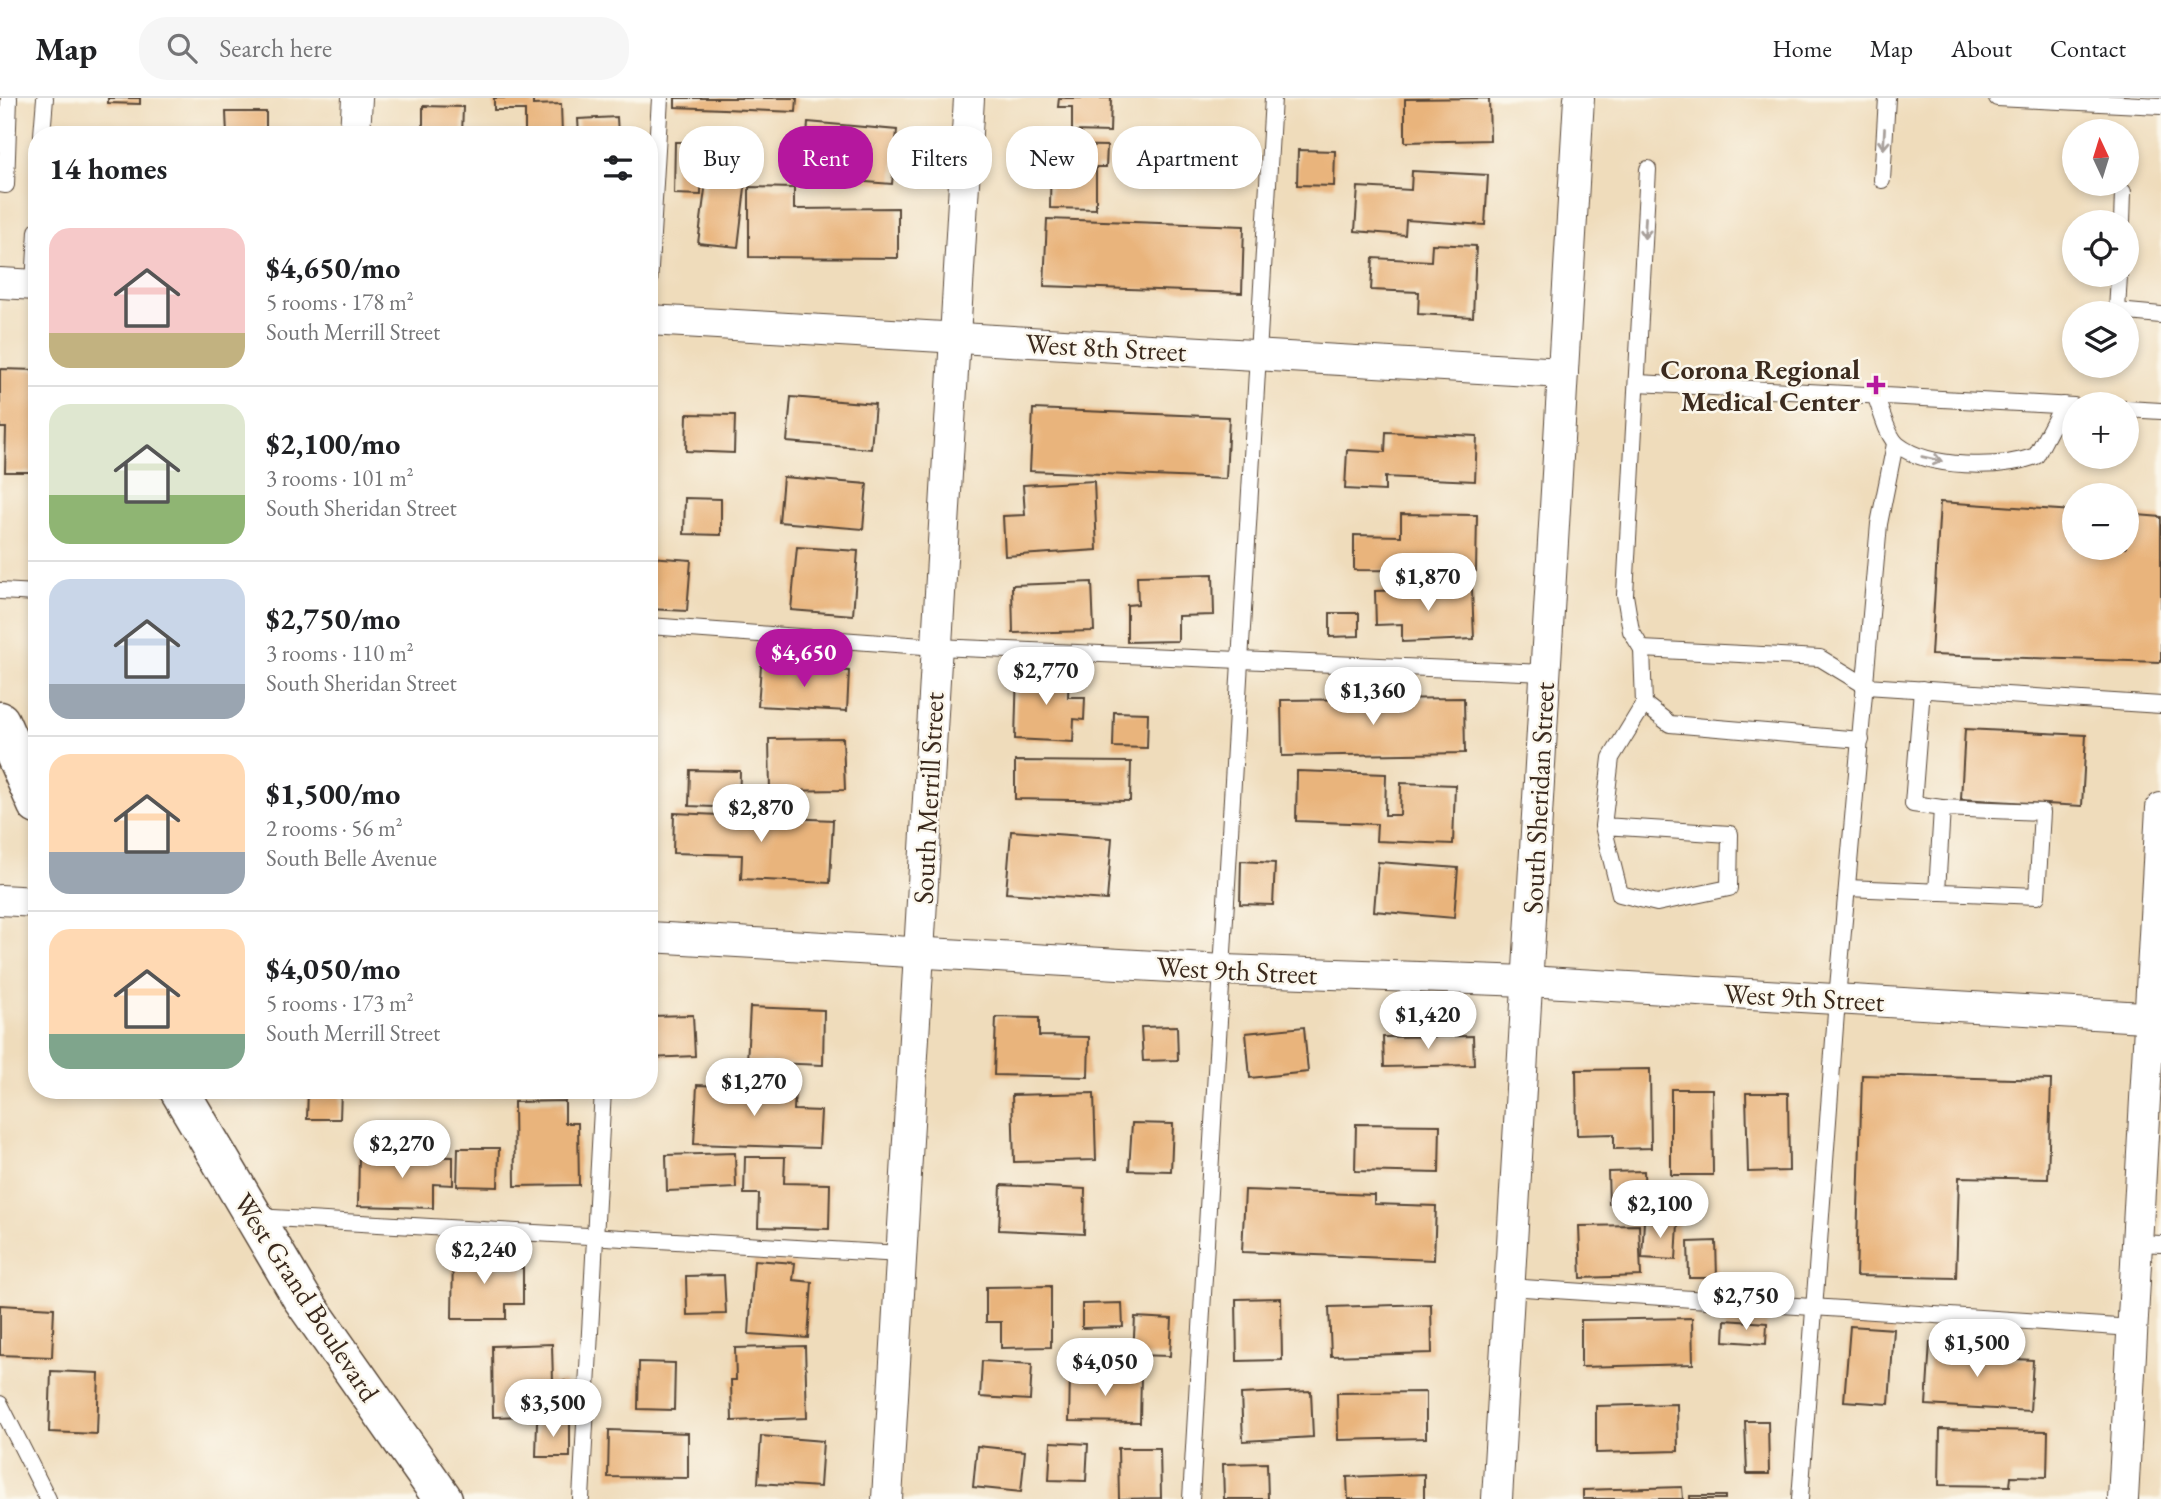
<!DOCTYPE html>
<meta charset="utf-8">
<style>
:root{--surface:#fff;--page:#f6f6f6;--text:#202124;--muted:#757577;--line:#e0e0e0;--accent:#b5179e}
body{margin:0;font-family:"EB Garamond",serif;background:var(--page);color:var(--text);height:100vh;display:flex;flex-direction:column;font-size:26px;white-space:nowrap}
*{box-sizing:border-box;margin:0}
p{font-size:23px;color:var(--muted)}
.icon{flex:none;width:38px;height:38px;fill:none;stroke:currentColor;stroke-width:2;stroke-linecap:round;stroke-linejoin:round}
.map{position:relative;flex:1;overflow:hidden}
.panel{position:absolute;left:28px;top:28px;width:630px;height:973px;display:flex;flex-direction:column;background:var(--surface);border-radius:28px;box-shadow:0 4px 10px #0003}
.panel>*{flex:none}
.guide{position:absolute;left:679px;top:28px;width:665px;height:63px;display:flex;gap:14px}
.needle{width:46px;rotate:356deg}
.controls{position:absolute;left:2062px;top:21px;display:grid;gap:14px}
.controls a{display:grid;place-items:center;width:77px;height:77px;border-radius:50%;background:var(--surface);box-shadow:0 4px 10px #0003;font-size:35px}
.price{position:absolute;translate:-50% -60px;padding:0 16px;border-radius:24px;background:#fff;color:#222;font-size:23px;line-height:46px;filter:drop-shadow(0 2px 4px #0008)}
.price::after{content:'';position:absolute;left:50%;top:42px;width:21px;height:16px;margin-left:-10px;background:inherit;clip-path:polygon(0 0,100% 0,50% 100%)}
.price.on{background:var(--accent);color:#fff}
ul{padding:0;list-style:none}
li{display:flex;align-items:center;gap:21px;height:175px;padding:0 21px}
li+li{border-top:2px solid var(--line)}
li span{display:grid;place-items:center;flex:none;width:196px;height:140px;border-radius:21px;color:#555}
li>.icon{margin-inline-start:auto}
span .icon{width:84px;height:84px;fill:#fffc;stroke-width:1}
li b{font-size:30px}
h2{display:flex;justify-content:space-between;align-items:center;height:84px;padding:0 21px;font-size:30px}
.chip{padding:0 24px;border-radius:28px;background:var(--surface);box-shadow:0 4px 10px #0003;font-size:24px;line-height:63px}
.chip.on{background:var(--accent);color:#fff}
header{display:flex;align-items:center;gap:42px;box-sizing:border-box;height:98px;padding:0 35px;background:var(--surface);border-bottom:2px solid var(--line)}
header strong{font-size:33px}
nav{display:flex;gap:38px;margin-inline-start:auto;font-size:24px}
.search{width:490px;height:63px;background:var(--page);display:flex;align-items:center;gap:18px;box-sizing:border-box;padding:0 24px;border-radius:28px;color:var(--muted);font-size:26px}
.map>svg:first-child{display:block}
.building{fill:#e9b47b}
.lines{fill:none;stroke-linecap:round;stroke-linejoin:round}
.lane-casing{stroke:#564536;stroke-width:18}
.street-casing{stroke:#564536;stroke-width:32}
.primary-casing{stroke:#564536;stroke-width:41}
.lane{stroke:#fff;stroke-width:16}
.street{stroke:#fff;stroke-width:30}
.primary{stroke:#fff;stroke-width:38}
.oneway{stroke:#a79f9a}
.poi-dot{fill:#b5179e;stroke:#fbf7ec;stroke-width:2.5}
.labels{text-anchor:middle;stroke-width:5;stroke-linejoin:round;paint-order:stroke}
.street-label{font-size:28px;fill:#3b2a1e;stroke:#fbf7ec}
.poi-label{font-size:28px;font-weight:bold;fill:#3b2a1e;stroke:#fbf7ec;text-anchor:end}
</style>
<header>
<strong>Map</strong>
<div class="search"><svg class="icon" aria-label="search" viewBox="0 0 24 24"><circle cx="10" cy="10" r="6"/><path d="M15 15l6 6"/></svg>Search here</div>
<nav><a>Home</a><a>Map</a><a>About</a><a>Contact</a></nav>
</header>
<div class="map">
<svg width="2161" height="1401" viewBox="0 0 2161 1401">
<rect width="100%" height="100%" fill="#fbf7ec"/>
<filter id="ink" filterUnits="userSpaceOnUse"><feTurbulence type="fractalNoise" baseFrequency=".0143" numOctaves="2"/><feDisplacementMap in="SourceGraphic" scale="14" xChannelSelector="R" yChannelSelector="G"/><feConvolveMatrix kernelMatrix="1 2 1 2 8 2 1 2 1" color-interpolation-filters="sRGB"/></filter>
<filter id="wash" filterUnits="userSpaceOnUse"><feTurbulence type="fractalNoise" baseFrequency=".00686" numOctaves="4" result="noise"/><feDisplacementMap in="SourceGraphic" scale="28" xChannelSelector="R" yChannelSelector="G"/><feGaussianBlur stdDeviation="1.57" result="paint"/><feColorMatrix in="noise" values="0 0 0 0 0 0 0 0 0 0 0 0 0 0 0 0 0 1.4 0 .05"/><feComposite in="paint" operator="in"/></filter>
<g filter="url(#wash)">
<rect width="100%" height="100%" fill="#efdcbb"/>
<g id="blocks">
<g class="building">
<path d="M108 0H140V6L108 5Z"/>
<path d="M494 0H533V7L561 6 562 37H525V12H494Z"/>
<path d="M675 0H797L796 14 675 9Z"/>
<path d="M1059 0H1111L1110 34 1072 33V9H1058Z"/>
<path d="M1489 0 1490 42 1405 44V1Z"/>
<path d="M423 8 463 9 462 37H423Z"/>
<path d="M226 14H266V37H227Z"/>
<path d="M617 19 618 37H579L578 21Z"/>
<path d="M808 24 897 32 892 86 840 82 841 73 805 70Z"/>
<path d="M1199 41 1242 44 1239 79 1196 75Z"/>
<path d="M675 44H702L701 97 674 96Z"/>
<path d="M1051 47 1107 48 1106 69H1096V111L1050 110Z"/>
<path d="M1298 52 1335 53 1334 88 1297 87Z"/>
<path d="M1412 73 1488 77 1485 127 1406 122 1405 137 1355 133 1358 89 1411 92Z"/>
<path d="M707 76 746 81 738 149 698 145Z"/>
<path d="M749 89 794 90V111L898 110V160L749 159Z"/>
<path d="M1047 121 1244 128 1242 195 1044 188Z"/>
<path d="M1432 146 1476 148 1473 219 1418 216 1419 194 1371 192 1373 160 1431 163Z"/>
<path d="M0 271 37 272V374H5L6 330H0Z"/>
<path d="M791 299 875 306 871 351 787 344Z"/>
<path d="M1033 311 1229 319 1226 381 1030 373Z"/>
<path d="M687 316 735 317 734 355 686 353Z"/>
<path d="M1386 334 1477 338 1475 383 1385 379V393L1345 391 1347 352 1385 354Z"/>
<path d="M783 379 867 386 863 431 779 424Z"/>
<path d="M1094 383 1097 452 1005 458 1003 418 1025 417 1023 387Z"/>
<path d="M685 400 721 401V437L684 436Z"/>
<path d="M1940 404 2074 413V450H2126V416L2161 419V564L1931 557Z"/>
<path d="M1401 416 1477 417 1476 473 1354 472V437L1401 438Z"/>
<path d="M797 449 858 453 853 517 791 512Z"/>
<path d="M649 459 691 462 687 513 649 511Z"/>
<path d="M1213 476 1214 517 1178 518V543L1127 544V507L1138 506 1137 478Z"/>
<path d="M1092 484 1094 533 1013 535 1012 487Z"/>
<path d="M1472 490 1474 541 1402 544V526L1376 527 1375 493Z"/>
<path d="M1330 515H1359V538L1330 539Z"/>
<path d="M761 568 849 573 847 613 758 608Z"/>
<path d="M1017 572 1069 574 1068 599H1085L1084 622 1074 621 1073 644 1015 641Z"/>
<path d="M1464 600 1465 655 1282 658 1281 602Z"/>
<path d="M1114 614 1148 615 1147 650 1113 649Z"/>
<path d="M1965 631 2086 637 2082 708 1961 701Z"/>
<path d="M843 640 845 692 770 693 769 641Z"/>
<path d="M1015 663 1131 664 1130 703 1015 701Z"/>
<path d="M690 672 740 673 739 710 689 708Z"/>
<path d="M1297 673 1386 676 1385 717H1400L1401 685 1455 687 1453 746 1376 743 1377 726 1296 723Z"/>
<path d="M674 715 833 722 830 785 741 781 742 757 673 755Z"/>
<path d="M1011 733 1112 740 1107 802 1006 795Z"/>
<path d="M1241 763 1275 765 1273 807 1240 806Z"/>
<path d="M1378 764 1458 770 1454 820 1374 813Z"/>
<path d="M750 909 824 912 823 967 747 964Z"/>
<path d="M693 917 695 958 649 960V918Z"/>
<path d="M996 919 1039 920V938L1089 939 1088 979 994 977Z"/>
<path d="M1177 928 1178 962 1143 963 1141 929Z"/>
<path d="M1304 929 1308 974 1250 980 1246 935Z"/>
<path d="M1473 938 1474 967 1384 969 1383 939Z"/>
<path d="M1650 971 1651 1050 1614 1051V1036L1577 1037 1576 972Z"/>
<path d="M1862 977 2051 982 2048 1081 1959 1079 1956 1180 1856 1178Z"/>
<path d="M697 987 795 991 794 1012 821 1013 819 1050 694 1046Z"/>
<path d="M1671 991H1712L1713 1077H1671Z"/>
<path d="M308 992H341L340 1021H307Z"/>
<path d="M1094 995 1096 1062 1014 1064 1012 997Z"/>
<path d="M1746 995H1788L1789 1073 1748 1074Z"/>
<path d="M565 1003V1025H578L579 1087 515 1088 514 1004Z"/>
<path d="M1132 1025 1173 1026 1171 1073 1129 1072Z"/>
<path d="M1356 1026 1440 1027 1439 1075 1355 1073Z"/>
<path d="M458 1050H499L498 1089 457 1088Z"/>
<path d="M735 1055 736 1090 667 1093 666 1057Z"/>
<path d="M359 1057 453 1059V1087L433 1086V1110L358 1108Z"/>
<path d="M745 1059H785L784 1085 830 1086 829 1131 758 1129 759 1096H744Z"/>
<path d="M1644 1073 1645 1105 1609 1106 1608 1074Z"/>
<path d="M1001 1087 1085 1091 1084 1136 999 1132Z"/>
<path d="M1245 1092 1374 1097V1106L1436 1108 1434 1162 1242 1154Z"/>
<path d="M1644 1123 1678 1125 1676 1162 1642 1160Z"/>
<path d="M1639 1127 1641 1178 1581 1180 1579 1128Z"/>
<path d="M1716 1143 1717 1180H1689L1688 1144Z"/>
<path d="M453 1151 497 1152V1170H523V1206H506V1221H452Z"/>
<path d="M754 1162 795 1165 793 1182 812 1184 808 1240 749 1236Z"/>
<path d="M724 1177 726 1216 687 1217 686 1178Z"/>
<path d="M1051 1188V1249L1001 1250V1224H986V1189Z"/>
<path d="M1281 1200 1282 1262 1237 1263 1236 1201Z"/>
<path d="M1122 1205 1123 1229 1082 1230V1206Z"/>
<path d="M1431 1206 1432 1255 1331 1258 1329 1209Z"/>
<path d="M0 1207 54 1210 52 1259 0 1257Z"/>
<path d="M1135 1219 1172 1221 1170 1258 1133 1257Z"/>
<path d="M1692 1220 1693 1266 1581 1269V1222Z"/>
<path d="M1725 1222 1767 1225 1766 1246 1724 1243Z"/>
<path d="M1850 1228 1894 1231 1889 1306 1844 1303Z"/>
<path d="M1930 1244 1981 1247 1980 1259 2033 1262 2030 1313 1926 1307Z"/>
<path d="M552 1246 553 1284 565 1283 566 1317 493 1319 492 1248Z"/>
<path d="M805 1248 807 1320 732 1323 731 1282H736L735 1250Z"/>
<path d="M982 1263 1032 1266 1030 1302 980 1299Z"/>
<path d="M639 1264 675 1265 674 1312 638 1311Z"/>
<path d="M51 1273 99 1275 97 1336 49 1334Z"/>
<path d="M1070 1276 1141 1277 1140 1324 1069 1323Z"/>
<path d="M1311 1293 1313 1339 1243 1343 1241 1296Z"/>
<path d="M1426 1294V1340L1338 1342 1337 1295Z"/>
<path d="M1677 1306 1678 1353 1596 1355V1308Z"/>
<path d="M537 1323H570V1359H536Z"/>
<path d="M1745 1323H1768L1769 1376H1747Z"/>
<path d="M1940 1331 2048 1333 2047 1379 2011 1378 2010 1388 1939 1387Z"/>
<path d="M609 1332 688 1335V1380L608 1379Z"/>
<path d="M761 1338 823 1343 820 1389 758 1385Z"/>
<path d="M1051 1344 1088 1346 1086 1383 1049 1382Z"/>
<path d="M977 1348 1025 1353 1021 1394 973 1389Z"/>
<path d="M1118 1350H1160L1161 1400 1119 1401Z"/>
<path d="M1267 1365 1268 1401H1224L1223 1366Z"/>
<path d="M1424 1376V1401H1348L1347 1379Z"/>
<path d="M1682 1389 1683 1401H1583V1392Z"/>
<rect x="1690" y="1398" width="35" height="3"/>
</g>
</g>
</g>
<g filter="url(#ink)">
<use href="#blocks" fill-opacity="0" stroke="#564536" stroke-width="2"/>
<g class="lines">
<defs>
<g id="lane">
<path d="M1997 0 2161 8"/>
<path d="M42 37 45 0"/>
<path d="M1648 71 1625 497 1631 533 1642 551 1820 560 1866 588 2161 607"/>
<path d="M1882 82 1887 0"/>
<path d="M0 86 6 87 9 0"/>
<path d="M2122 124 2123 94"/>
<path d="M2119 177 2117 213 2161 217"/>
<path d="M34 187 37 133"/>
<path d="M649 187 660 0"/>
<path d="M1638 285 2074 308"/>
<path d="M1875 297C1881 311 1887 339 1898 347 1929 371 2000 371 2036 358L2063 307"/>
<path d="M2126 311 2161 313"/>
<path d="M0 493 37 495"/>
<path d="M649 528 937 549 1545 575"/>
<path d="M1642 551 1644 606 1670 626 1861 642"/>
<path d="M1922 591 1913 706 1942 710"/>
<path d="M1603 728 1620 796 1657 805 1729 790 1730 736 1603 728 1611 660 1644 606"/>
<path d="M1847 790 2037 798 2042 714 1942 710 1937 794"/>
<path d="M256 1119 901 1156"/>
<path d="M2138 1145 2161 1146"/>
<path d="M1509 1189 2133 1230"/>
<path d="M0 1306 48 1401"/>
<path d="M581 1401 603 992"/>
<path d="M1191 1401 1273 0"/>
<path d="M1800 1401 1837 901 1879 426 1895 346"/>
</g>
<g id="street">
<path d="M355 37 357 0"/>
<path d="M0 185 37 187"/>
<path d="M649 222 1563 275"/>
<path d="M0 802 37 804"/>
<path d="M649 839 1224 872 1527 883 2161 920"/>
<path d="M887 1401 969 0"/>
<path d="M1497 1401 1579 0"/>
<path d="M2123 1401 2161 710"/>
</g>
<g id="primary">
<path d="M0 623 37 707"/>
<path d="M179 992 301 1199 443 1401"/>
</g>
</defs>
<use href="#lane" class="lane-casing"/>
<use href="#street" class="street-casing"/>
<use href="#primary" class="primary-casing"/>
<use href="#lane" class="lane"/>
<use href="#street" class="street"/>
<use href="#primary" class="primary"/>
</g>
<defs><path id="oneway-shaft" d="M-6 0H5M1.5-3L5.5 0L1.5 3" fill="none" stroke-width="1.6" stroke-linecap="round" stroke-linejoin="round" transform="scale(1.75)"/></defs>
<g class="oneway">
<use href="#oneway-shaft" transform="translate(1884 41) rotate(93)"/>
<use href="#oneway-shaft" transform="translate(1645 130) rotate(93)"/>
<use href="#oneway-shaft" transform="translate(1932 361) rotate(13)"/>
</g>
</g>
<path class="poi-dot" d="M1872.5 276.5h7v7h7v7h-7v7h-7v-7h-7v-7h7z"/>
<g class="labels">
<g class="street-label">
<text transform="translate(1106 249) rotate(3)" y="10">West 8th Street</text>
<text transform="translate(928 700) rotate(-87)" y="10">South Merrill Street</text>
<text transform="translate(1538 700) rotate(-87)" y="10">South Sheridan Street</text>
<text transform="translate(1237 872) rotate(3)" y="10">West 9th Street</text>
<text transform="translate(1804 899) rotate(3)" y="10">West 9th Street</text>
<text transform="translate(307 1199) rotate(57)" y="10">West Grand Boulevard</text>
</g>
<g class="poi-label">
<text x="1860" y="281">Corona Regional<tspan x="1860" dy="32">Medical Center</tspan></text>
</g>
</g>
</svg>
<div class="controls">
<a><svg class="needle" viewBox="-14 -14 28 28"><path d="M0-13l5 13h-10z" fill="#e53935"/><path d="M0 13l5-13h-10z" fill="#757577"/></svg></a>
<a><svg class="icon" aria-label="locate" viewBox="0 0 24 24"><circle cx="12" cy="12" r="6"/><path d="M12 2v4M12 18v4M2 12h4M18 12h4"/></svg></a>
<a><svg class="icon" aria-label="layers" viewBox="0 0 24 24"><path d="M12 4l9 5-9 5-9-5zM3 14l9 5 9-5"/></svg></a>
<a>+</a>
<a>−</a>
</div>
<b class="price" style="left:1428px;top:515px">$1,870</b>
<b class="price on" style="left:804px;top:591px">$4,650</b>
<b class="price" style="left:1046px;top:609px">$2,770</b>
<b class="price" style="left:1373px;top:629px">$1,360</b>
<b class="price" style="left:761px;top:746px">$2,870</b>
<b class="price" style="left:1428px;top:953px">$1,420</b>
<b class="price" style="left:754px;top:1020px">$1,270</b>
<b class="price" style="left:402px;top:1082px">$2,270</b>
<b class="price" style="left:1660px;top:1142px">$2,100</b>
<b class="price" style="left:484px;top:1188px">$2,240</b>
<b class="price" style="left:1746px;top:1234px">$2,750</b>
<b class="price" style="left:1977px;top:1281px">$1,500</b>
<b class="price" style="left:1105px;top:1300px">$4,050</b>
<b class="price" style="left:553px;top:1341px">$3,500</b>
<div class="guide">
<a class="chip">Buy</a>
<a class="chip on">Rent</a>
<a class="chip">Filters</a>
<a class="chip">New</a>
<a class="chip">Apartment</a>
</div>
<section class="panel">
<h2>14 homes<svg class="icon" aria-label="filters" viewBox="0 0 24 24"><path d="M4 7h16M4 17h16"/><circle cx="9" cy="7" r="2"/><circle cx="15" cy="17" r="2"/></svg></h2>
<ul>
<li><span style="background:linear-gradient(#f6c9c9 75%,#c2b280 0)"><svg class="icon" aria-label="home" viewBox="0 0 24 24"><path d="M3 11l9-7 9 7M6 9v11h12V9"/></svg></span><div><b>$4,650/mo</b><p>5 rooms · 178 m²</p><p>South Merrill Street</p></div></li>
<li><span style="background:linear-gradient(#dfe7d0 65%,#8fb573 0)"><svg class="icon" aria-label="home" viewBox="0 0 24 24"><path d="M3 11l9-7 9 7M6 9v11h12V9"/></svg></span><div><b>$2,100/mo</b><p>3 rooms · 101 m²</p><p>South Sheridan Street</p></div></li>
<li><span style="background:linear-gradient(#c9d6e8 75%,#9aa5b1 0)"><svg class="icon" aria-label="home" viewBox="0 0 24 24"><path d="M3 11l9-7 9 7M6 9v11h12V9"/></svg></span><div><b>$2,750/mo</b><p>3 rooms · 110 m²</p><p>South Sheridan Street</p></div></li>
<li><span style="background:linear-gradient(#ffd9b3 70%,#9aa5b1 0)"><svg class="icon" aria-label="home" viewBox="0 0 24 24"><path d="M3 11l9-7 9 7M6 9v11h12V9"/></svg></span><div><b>$1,500/mo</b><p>2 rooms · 56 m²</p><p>South Belle Avenue</p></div></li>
<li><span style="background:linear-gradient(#ffd9b3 75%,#7fa58c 0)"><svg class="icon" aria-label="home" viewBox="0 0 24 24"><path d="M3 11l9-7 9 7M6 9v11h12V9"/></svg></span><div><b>$4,050/mo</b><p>5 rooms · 173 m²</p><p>South Merrill Street</p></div></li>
</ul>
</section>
</div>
